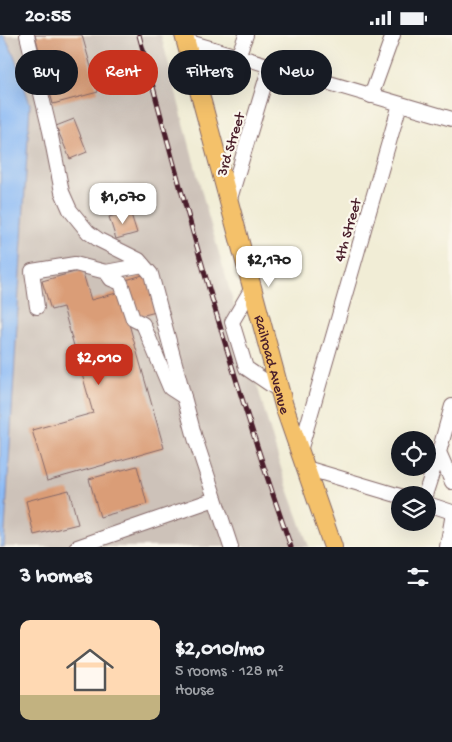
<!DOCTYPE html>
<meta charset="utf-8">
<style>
:root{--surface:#171b24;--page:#242831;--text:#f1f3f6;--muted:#9ea1a6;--accent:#c8321e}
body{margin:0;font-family:"Gochi Hand",sans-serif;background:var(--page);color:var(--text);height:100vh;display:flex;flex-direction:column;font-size:19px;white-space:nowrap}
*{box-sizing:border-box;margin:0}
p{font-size:16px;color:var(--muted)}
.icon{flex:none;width:28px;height:28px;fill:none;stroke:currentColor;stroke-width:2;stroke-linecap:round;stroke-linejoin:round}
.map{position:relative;height:512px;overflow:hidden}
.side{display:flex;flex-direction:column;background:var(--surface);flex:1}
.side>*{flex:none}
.hud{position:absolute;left:15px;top:15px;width:422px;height:45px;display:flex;gap:10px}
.fabs{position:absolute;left:391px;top:396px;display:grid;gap:10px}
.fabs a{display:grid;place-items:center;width:45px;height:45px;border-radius:50%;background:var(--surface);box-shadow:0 5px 20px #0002;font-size:25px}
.price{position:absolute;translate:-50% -42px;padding:0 11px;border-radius:10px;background:#fff;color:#222;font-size:16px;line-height:32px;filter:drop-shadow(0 1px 2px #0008)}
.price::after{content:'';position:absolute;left:50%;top:30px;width:15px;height:11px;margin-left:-8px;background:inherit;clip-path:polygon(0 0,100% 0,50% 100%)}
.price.active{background:var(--accent);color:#fff}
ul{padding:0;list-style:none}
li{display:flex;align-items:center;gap:15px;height:125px;padding:0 20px}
li span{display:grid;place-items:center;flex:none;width:140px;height:100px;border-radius:10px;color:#555}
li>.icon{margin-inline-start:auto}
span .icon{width:60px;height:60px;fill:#fffc;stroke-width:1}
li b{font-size:21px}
h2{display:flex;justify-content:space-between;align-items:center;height:60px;padding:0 20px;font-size:21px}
.pill{padding:0 18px;border-radius:22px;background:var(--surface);box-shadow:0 5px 20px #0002;font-size:18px;line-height:45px}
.pill.active{background:var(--accent);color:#fff}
.status{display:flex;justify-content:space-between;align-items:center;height:35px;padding:0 25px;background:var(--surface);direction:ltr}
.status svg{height:14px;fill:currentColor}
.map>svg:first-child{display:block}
.industrial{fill:#cdc2b9}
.water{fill:#8ab9f5;stroke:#6a6c90}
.building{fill:#da9d77}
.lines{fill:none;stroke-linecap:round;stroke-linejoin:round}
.minor-casing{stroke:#846767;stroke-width:16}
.major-casing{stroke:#846767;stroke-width:20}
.minor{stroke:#fff;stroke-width:14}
.major{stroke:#f4c16a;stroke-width:18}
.rail-casing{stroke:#4a1f2b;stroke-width:5}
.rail{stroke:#fbf7ec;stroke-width:3;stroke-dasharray:9;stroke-linecap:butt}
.labels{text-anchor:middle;stroke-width:4.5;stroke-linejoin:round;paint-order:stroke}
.street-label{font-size:15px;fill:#4a1f2b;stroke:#fbf7ec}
</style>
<div class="status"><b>20:55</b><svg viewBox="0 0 49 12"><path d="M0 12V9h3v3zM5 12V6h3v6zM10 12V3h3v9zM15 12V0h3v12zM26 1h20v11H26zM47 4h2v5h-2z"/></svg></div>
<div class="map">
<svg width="452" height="512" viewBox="0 0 452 512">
<rect width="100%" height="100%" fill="#fbf7ec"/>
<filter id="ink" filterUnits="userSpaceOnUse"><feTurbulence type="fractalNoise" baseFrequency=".02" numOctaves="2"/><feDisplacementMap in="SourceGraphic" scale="10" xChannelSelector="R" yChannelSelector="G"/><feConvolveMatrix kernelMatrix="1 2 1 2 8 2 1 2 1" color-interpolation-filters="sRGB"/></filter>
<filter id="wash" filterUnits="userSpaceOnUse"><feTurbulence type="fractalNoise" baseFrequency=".0096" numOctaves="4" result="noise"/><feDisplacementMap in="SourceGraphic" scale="20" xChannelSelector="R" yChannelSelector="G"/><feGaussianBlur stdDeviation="1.12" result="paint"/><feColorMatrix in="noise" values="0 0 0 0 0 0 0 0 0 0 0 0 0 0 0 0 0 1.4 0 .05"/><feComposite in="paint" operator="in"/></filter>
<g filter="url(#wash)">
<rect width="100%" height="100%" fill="#f1edd6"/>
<path class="industrial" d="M4 0H161L206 173 283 440 309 512H4L30 69 14 20Z"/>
<path class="water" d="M0 0H4L14 20 30 69 4 512H0Z"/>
<g id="blocks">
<g class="building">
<path d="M35 0H82L98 57 53 69Z"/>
<path d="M74 84 87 117 70 124 56 91Z"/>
<path d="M130 176 137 198 116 204 109 182Z"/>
<path d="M82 235 91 265 120 257 164 413 47 446 32 395 93 378 63 272 51 275 42 246Z"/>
<path d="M146 239 156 277 136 282 126 245Z"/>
<path d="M137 431 147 469 100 482 89 444Z"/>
<path d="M69 455 78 489 34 500 26 466Z"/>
</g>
</g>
</g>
<g filter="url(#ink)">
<use href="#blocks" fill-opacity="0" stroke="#846767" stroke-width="1"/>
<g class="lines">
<defs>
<g id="minor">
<path d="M27 0 50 96 62 157 70 175 88 197 99 205 139 225 151 239 195 403 231 512"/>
<path d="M186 6 452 84"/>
<path d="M238 21 246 0"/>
<path d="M371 61 393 0"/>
<path d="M229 167 270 31"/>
<path d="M106 237 111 244 121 248 133 284 143 289 170 353 184 362"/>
<path d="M252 253 232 287 246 333 280 356"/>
<path d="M37 272 32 236 75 229 106 237 143 230"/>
<path d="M452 371 439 417 452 447"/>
<path d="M300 416 400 69"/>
<path d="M306 433 400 461"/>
<path d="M425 460 439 417"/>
<path d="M428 469 452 477"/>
<path d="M77 512 215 464"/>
<path d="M447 512 452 484"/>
</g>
<g id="major">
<path id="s1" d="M184 0 284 371 333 512"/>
</g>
</defs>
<use href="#minor" class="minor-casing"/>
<use href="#major" class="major-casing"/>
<use href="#minor" class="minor"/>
<use href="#major" class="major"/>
<defs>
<path id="rail" d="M139 0C185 172 232 344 291 512"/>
</defs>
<use href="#rail" class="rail-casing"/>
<use href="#rail" class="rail"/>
</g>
</g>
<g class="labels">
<g class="street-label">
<text transform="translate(230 109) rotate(-73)" y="5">3rd Street</text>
<text transform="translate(347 195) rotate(-74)" y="5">4th Street</text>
<text dy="5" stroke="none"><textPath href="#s1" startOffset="341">Railroad Avenue</textPath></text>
</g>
</g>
</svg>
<div class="fabs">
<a><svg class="icon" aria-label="locate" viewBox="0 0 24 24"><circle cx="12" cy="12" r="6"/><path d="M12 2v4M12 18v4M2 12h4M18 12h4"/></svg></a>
<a><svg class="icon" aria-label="layers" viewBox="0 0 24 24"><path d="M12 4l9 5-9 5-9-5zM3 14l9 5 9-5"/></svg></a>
</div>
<b class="price" style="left:123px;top:190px">$1,070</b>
<b class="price" style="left:269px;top:253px">$2,170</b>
<b class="price active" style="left:99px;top:351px">$2,010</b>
<div class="hud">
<a class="pill">Buy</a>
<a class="pill active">Rent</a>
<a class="pill">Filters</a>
<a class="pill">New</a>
</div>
</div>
<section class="side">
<h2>3 homes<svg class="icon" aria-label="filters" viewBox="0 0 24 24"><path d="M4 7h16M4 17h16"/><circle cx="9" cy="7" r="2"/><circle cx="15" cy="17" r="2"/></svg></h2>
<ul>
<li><span style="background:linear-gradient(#ffd9b3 75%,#c2b280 0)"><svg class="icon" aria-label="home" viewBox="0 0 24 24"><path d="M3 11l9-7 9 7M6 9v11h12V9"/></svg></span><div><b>$2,010/mo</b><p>5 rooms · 128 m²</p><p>House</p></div></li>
</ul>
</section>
